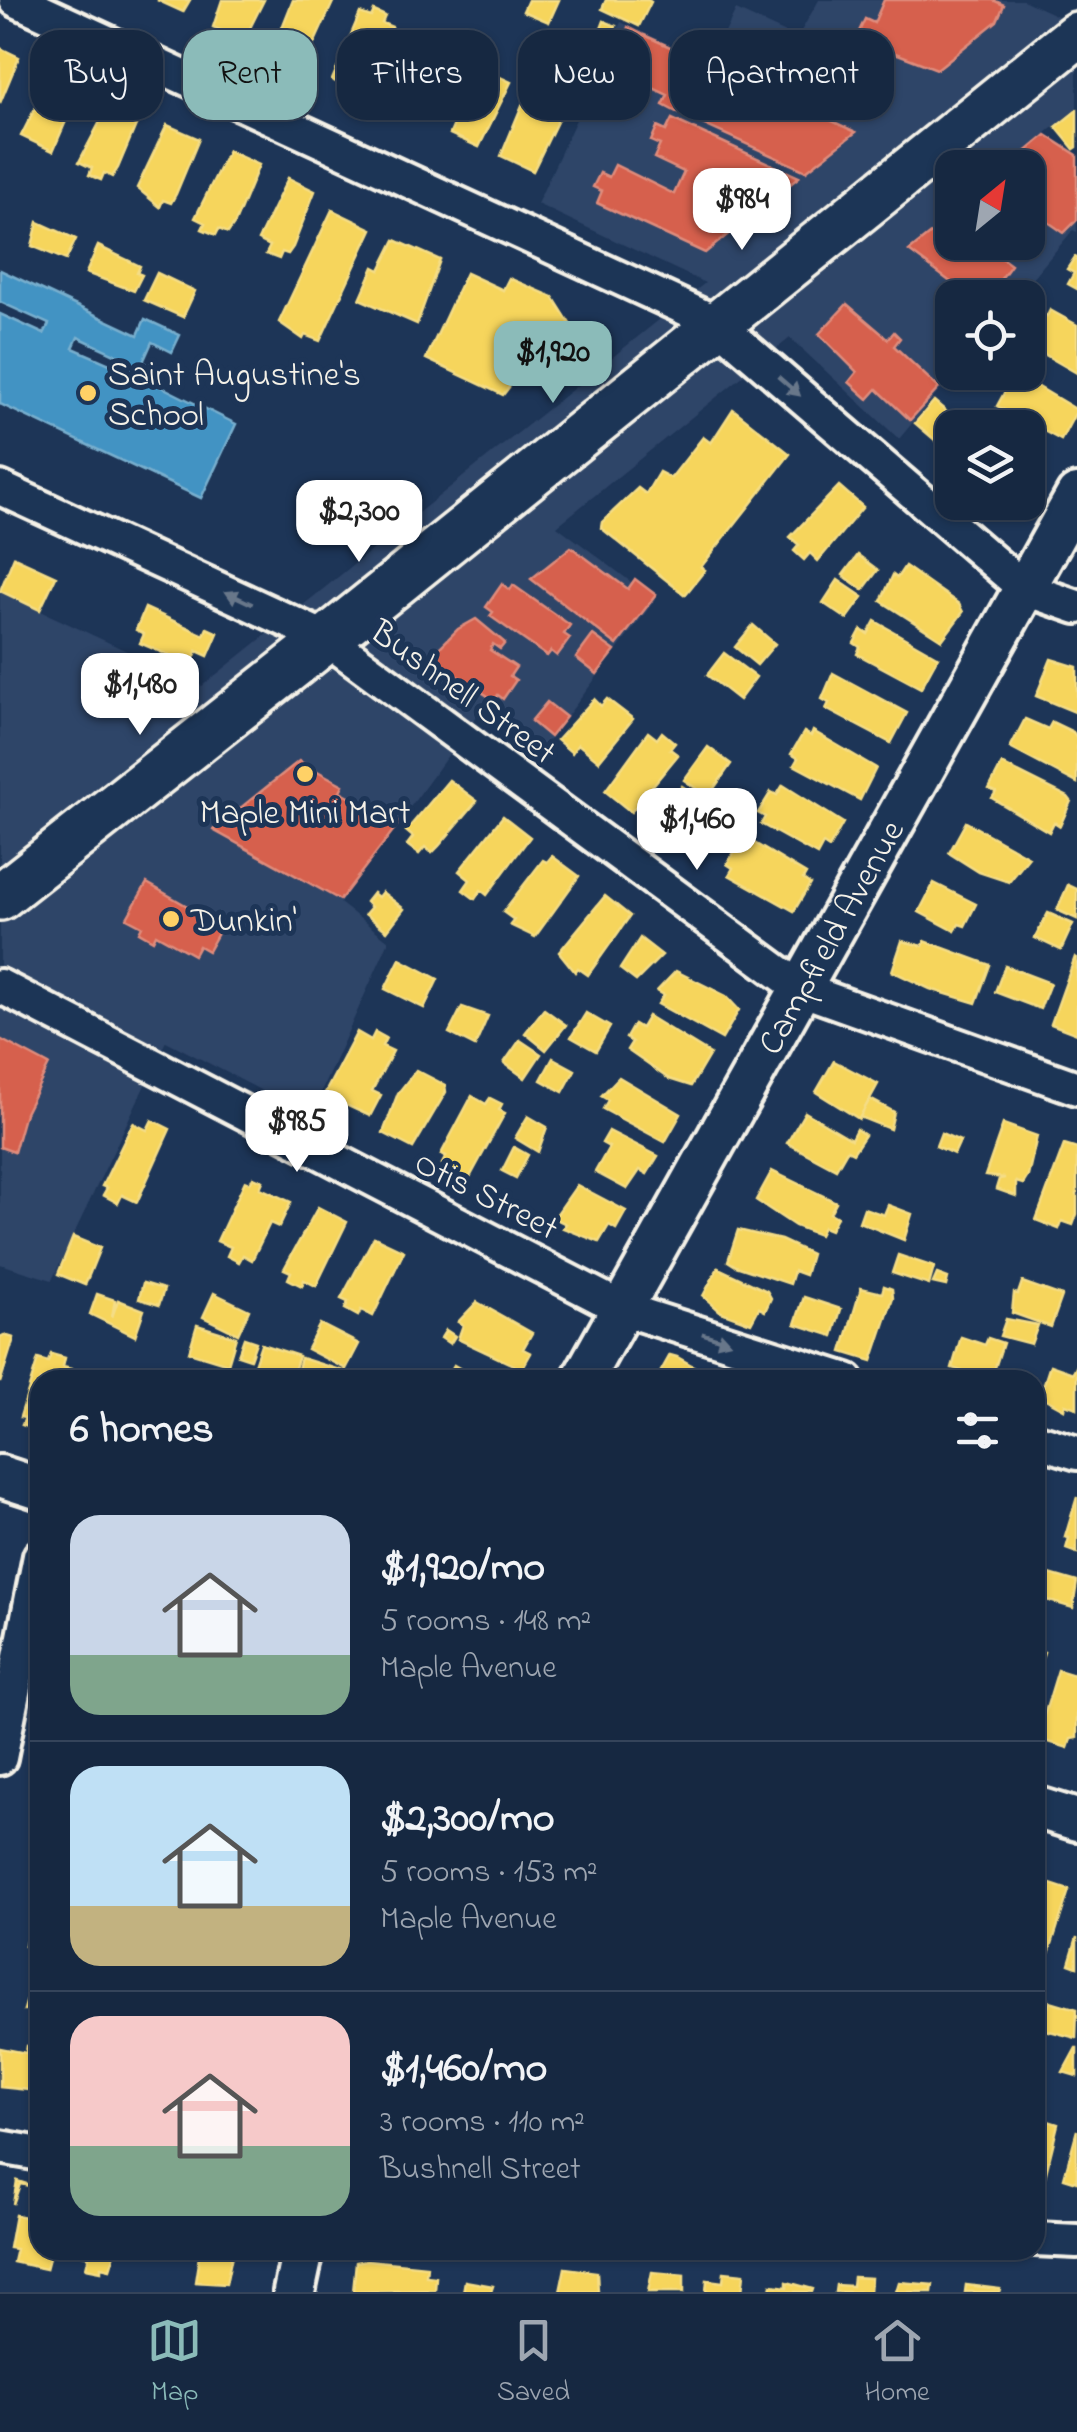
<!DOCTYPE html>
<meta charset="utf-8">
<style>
:root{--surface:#162841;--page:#23344c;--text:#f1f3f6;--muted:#9ea6b1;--line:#35445a;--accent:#8bbbb9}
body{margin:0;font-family:"Indie Flower",sans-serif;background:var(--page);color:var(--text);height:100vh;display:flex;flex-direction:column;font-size:38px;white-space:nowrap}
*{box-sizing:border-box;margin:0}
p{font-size:32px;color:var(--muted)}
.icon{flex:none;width:55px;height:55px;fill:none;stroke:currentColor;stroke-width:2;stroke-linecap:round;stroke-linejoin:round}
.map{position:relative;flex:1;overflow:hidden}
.sheet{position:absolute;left:30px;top:1370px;width:1015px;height:890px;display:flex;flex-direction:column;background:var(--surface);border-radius:30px;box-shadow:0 2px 8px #0004,0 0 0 2px var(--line)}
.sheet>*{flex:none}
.guide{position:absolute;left:30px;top:30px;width:1018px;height:90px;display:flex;gap:20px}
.needle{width:65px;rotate:30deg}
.tools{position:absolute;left:935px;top:150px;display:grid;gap:20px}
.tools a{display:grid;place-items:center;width:110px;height:110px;border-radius:20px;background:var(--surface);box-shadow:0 2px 8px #0004,0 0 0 2px var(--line);font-size:50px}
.price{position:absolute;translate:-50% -85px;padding:0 22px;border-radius:20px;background:#fff;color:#222;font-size:32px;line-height:65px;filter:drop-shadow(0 2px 5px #0008)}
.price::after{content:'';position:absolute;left:50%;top:60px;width:30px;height:22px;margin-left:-15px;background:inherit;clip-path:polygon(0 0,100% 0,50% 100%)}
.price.on{background:var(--accent);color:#111}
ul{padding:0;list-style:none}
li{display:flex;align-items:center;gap:30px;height:250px;padding:0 40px}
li+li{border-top:2px solid var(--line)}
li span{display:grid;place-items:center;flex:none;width:280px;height:200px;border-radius:30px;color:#555}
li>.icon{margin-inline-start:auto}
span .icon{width:120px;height:120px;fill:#fffc;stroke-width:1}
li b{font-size:42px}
h2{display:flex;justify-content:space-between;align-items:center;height:120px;padding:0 40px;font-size:42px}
.chip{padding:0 35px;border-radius:30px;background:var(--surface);box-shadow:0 2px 8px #0004,0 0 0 2px var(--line);font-size:35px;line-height:90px}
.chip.on{background:var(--accent);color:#111}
.menu{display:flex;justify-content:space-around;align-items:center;height:140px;border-top:2px solid var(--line);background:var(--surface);font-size:28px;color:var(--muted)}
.menu a{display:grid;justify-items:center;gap:5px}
.menu .on{color:var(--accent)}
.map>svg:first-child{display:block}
.built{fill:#2e4467;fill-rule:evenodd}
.homes{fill:#f6d55c;stroke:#f5dd86;stroke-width:2.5}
.shops{fill:#d6604d;stroke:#df8c7c;stroke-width:2.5}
.schools{fill:#4393c3;stroke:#78afce;stroke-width:2.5;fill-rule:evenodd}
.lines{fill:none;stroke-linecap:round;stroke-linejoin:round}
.minor-casing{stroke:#f4f1e8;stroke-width:40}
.tertiary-casing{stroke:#f4f1e8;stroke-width:48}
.secondary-casing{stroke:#f4f1e8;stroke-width:52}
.minor{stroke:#1d3557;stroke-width:32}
.tertiary{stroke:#1d3557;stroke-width:40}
.secondary{stroke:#1d3557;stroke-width:45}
.oneway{fill:#68778a}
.poi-dot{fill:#ffd166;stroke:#1d3557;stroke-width:4}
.labels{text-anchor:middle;stroke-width:10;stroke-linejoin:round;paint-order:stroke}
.poi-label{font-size:35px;fill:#f4f1e8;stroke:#1d3557;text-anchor:start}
.street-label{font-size:35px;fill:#f4f1e8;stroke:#1d3557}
</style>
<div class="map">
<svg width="1077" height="2292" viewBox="0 0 1077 2292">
<rect width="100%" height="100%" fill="#1d3557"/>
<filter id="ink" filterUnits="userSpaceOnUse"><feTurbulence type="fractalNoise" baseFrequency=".01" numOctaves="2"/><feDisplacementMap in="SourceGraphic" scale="20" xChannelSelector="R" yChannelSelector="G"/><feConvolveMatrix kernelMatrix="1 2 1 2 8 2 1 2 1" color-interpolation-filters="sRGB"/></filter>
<g filter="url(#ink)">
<path class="built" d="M819 0H1023L1077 25V108L1046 133 1077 153V232L1073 230 1017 297 952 298 954 373 899 439 790 338 557 526 655 600 537 756 479 713 340 903 389 941 310 1116 166 1041 52 1280 0 1264V592L202 686 705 283 537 204 621 22 710 64 736 10 797 38ZM952 168H1028V242H952Z"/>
<g class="homes">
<path d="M157 0H190L183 12Z"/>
<path d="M222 0H264L244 40 213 27Z"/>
<path d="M293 0H334L303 68 272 53Z"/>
<path d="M528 0H559L549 22 523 11Z"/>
<path d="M606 0H648L651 2 639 26 602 9Z"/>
<path d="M374 11 385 16 382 23 392 27 363 94 332 80 360 13 371 17Z"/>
<path d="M604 21 616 26 612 39 599 34Z"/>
<path d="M432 38 444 43 440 49 450 54 420 119 391 107 418 39 429 44Z"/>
<path d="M0 48 19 57 0 103Z"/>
<path d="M478 67 511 82 479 147 450 134Z"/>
<path d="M53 73 81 86 53 151 21 136Z"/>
<path d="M537 77 555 86 550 95 532 87Z"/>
<path d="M530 86 566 103 533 171 501 156Z"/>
<path d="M112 99 141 113 118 168 112 177 104 173 101 180 89 175 92 168 79 162Z"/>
<path d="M1077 110V147L1074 149 1056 127Z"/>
<path d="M167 125 199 139 176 194 171 203 163 200 160 207 137 188Z"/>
<path d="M228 151 259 165 235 223 228 233 219 229 216 235 202 229 205 223 195 218Z"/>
<path d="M288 178 315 191 293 247 288 254 282 252 279 259 266 254 270 246 258 240Z"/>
<path d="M332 210 372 229 320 341 305 335 303 339 279 322Z"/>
<path d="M38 222 76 239 66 260 32 246Z"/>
<path d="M395 240 440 260 417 324 360 299 374 267 380 270Z"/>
<path d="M98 246 140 266 137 273 142 275 134 291 86 273Z"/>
<path d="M1075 257 1077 258V289L1068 284 1074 273 1067 269Z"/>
<path d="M157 273 195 291 183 317 144 300Z"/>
<path d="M466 273 503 290 509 278 553 297 572 327 549 346 545 341 503 395 426 359Z"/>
<path d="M1050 310 1077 325V373L1030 346 1038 332 1031 328 1040 312 1047 316Z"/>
<path d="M1015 373 1077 410 1061 440 997 406Z"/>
<path d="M934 401 955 419 936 441 915 423Z"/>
<path d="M733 409 790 454 701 567 705 570 685 595 601 528 602 522 638 488 646 494 659 472 671 478 703 437 711 443Z"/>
<path d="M970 416 983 426 989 428H961Z"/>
<path d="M1028 457 1041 471 1028 489Z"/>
<path d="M839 486 863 507 818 561 810 553 804 560 794 551 799 545 790 537Z"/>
<path d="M858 555 878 570 863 590 843 575Z"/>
<path d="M14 557 56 576 40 610 0 591Z"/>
<path d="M905 566 959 604 963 612 942 640 881 601 893 575 897 578Z"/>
<path d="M838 580 863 597 847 619 823 603Z"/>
<path d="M145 608 204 635 207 628 218 633 208 656 197 651 191 665 140 643 144 634 136 630Z"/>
<path d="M875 621 938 657 921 688 857 654 860 647 854 643 861 630 868 634Z"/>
<path d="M753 625 775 644 757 665 735 647Z"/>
<path d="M724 653 756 677 739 700 707 675Z"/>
<path d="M1051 659 1077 667V713L1036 696Z"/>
<path d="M833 673 907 713 891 743 826 709 829 703 822 699Z"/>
<path d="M594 699 601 706 607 699 633 719 599 761 578 744 572 753 557 740Z"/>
<path d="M1025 719 1048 729 1052 722 1073 732 1077 738V783L1010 748Z"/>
<path d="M813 731 876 768 860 800 794 765 798 758 791 754 804 732 811 736Z"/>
<path d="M648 732 657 739 662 732 675 743 670 749 678 755 631 812 605 791Z"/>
<path d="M708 747 731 764 708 797 684 780Z"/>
<path d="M1002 764 1068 797 1071 801 1060 826 1054 822 1049 832 992 798 996 792 989 789Z"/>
<path d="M449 780 477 801 439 846 432 853 425 847 419 854 407 845 413 837 406 831Z"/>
<path d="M783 785 843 823 829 848 823 844 817 855 761 824 765 817 758 813 771 792 777 795Z"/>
<path d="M682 786 705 801 691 822 668 806Z"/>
<path d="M503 816 530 837 487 895 481 890 475 899 463 890 470 880 459 871Z"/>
<path d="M966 822 1029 857 1009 882 979 872 949 853Z"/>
<path d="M751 841 806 874 803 879 810 884 794 911 729 875 733 868 727 864 739 844 746 849Z"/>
<path d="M552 856 579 876 535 937 510 925 514 920 503 912 543 860 547 862Z"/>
<path d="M934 883 976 904 965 926 959 924 955 931 919 912Z"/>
<path d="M1068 885 1077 889V919L1057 910Z"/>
<path d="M382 892 404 909 387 931 365 914 371 907 366 902 373 893 378 897Z"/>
<path d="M605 896 630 916 588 975 578 968 575 972 559 952Z"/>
<path d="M1048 913 1073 924 1061 950 1035 938Z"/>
<path d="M640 938 662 955 636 981 620 969Z"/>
<path d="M902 941 923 946 925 941 990 965 976 1003 930 989 892 971Z"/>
<path d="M1075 957 1077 958V1034L1051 1024Z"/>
<path d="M400 959 438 979 424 1008 385 989Z"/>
<path d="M1005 966 1050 983 1040 1009 995 992Z"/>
<path d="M676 971 726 996 739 1010 722 1039 658 1004 664 995 657 991Z"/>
<path d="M462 1007 488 1016 475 1046 449 1033Z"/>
<path d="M544 1009 566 1025 546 1050 525 1033Z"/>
<path d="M586 1013 610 1027 596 1051 571 1037Z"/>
<path d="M648 1016 710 1054 691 1086 669 1079 627 1050 632 1042 626 1038 634 1024 641 1028Z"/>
<path d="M357 1032 371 1040 375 1032 386 1038 382 1046 393 1051 372 1091 381 1095 370 1116 346 1105 343 1110 328 1102 331 1096 325 1093Z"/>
<path d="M520 1040 541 1054 525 1078 504 1063Z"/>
<path d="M553 1058 575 1070 563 1092 541 1080Z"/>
<path d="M834 1061 878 1084 859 1119 816 1092Z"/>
<path d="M416 1070 445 1085 446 1092 413 1148 383 1133 398 1093Z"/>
<path d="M619 1077 681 1114 665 1142 603 1109 608 1100 601 1096Z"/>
<path d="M472 1096 486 1104 490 1098 502 1104 499 1110 505 1113 469 1179 442 1164 446 1156 441 1154Z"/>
<path d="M870 1099 894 1112 890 1129 860 1117Z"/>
<path d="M805 1112 851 1139 856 1129 865 1135 853 1153 847 1150 836 1169 787 1143Z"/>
<path d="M528 1116 547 1127 538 1152 515 1138Z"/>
<path d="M152 1120 170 1129 137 1202 122 1195 118 1203 103 1195 107 1188 102 1186 133 1123 147 1130Z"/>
<path d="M1003 1124 1037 1136 1028 1176 1023 1184 1016 1182V1196L996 1189 999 1179 1005 1178 985 1176Z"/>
<path d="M609 1131 658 1156 647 1174 640 1170 627 1189 595 1172 609 1147 602 1143Z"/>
<path d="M941 1133 960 1141 954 1154 936 1146Z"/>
<path d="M1064 1145 1077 1149V1214L1073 1225 1062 1221 1059 1229 1036 1220Z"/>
<path d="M514 1147 528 1155 516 1178 502 1171Z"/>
<path d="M772 1171 836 1202 830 1213 837 1217 830 1230 823 1227 819 1235 795 1226 756 1200Z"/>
<path d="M253 1177 263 1181 260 1188 291 1202 279 1227 270 1223 252 1260 243 1255 239 1262 227 1256 231 1247 217 1241 245 1181 250 1183Z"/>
<path d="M577 1185 626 1211 616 1229 609 1225 599 1242 563 1228 566 1224 554 1218Z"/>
<path d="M888 1205 912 1214 904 1240 859 1222 864 1208 884 1215Z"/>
<path d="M318 1207 347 1222 316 1286 304 1280 302 1286 288 1279 291 1272 284 1269Z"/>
<path d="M738 1230 781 1240 811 1254 805 1275 794 1271 790 1284 736 1266 728 1261Z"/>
<path d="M73 1237 100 1248 85 1285 58 1274Z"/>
<path d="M374 1237 404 1251 373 1316 361 1310 358 1316 345 1309 348 1302 341 1299Z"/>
<path d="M898 1255 934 1267 929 1285 892 1273Z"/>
<path d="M718 1268 767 1291 771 1298 765 1311 759 1308 751 1323 721 1312 703 1296Z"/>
<path d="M937 1274 948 1278 946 1286 933 1283Z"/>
<path d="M1022 1282 1062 1296 1051 1327 1012 1313 1014 1293 1018 1294Z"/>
<path d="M143 1283 164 1289 159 1305 139 1299Z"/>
<path d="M884 1286 892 1289 893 1298 872 1361 842 1352 861 1288 882 1293Z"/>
<path d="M214 1293 249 1310 238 1334 203 1317Z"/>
<path d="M97 1294 115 1300 112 1317 118 1300 144 1310 135 1336 90 1314Z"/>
<path d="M804 1297 841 1309 833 1336 795 1324Z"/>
<path d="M477 1302 532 1333 523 1349 531 1353 522 1369 458 1339 463 1325 458 1322Z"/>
<path d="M1006 1319 1038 1325 1031 1344 1000 1336Z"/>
<path d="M320 1324 359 1344 346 1369 307 1349Z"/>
<path d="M197 1325 236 1337 228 1364 189 1352Z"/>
<path d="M446 1330 455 1336 450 1344 441 1338Z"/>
<path d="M4 1335 14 1338 0 1383V1337Z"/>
<path d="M961 1337 985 1345 988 1338 1003 1343 991 1380 976 1376 962 1380V1371L952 1368Z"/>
<path d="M244 1338 256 1342 250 1359 238 1355Z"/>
<path d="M261 1344 299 1356 291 1380 252 1371Z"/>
<path d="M51 1354 65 1358 63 1367 71 1369 69 1380H40V1431L22 1425 25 1418 20 1417 38 1359 48 1362Z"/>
<path d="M670 1355 677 1357 718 1380H656Z"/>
<path d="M301 1358 353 1374 352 1380H295Z"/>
<path d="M454 1365 480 1380H437L440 1376 446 1379Z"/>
<path d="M1050 1365 1073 1373 1077 1365V1408L1065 1404 1064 1409 1040 1396Z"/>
<path d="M1077 1497V1553L1066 1549 1069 1538 1065 1537Z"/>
<path d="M1039 1571 1077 1582 1073 1608 1036 1597Z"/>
<path d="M1035 1650 1044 1652 1035 1680Z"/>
<path d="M1077 1667V1738L1071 1739 1068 1748 1042 1740 1045 1730 1040 1729 1058 1670 1074 1675Z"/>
<path d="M1035 1879 1069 1890 1047 1960 1035 1956Z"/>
<path d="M36 1920 40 1921V1961L28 1959 30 1947 25 1946 27 1936 33 1937Z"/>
<path d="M1077 1937V1967L1069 1964Z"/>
<path d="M28 1996 40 1999V2009L24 2010Z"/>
<path d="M1035 1996 1047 1999 1037 2027 1035 2026Z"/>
<path d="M1050 2001 1077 2009 1076 2038 1042 2029Z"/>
<path d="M27 2046 37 2048 40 2055V2091L0 2087V2048L26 2053Z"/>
<path d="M1076 2048H1077V2076L1063 2072Z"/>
<path d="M1035 2117 1058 2124 1045 2177 1035 2174Z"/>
<path d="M1077 2130V2182L1064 2178Z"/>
<path d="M17 2181 39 2188 20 2184 13 2204Z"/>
<path d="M31 2214 40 2216V2250H51L46 2269 13 2262 16 2249 9 2248 15 2215 30 2218Z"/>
<path d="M83 2250H116L110 2269 101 2267V2271L86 2268 89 2256 82 2255Z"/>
<path d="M200 2250H233L226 2284 195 2282Z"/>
<path d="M367 2260 427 2266 426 2276 436 2277 435 2290 353 2292 356 2262Z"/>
<path d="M565 2268 597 2272 598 2292H560Z"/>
<path d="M652 2272 684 2275V2292H648Z"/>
<path d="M724 2272 744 2274 742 2292H706L707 2280 723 2282Z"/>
<path d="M853 2277 871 2278 870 2292H835L836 2285 852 2286Z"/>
<path d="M465 2281 493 2286 491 2292H463Z"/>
<path d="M787 2282 813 2289 812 2292H770L771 2285 787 2287Z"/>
<path d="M899 2282 933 2285 932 2292H896Z"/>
<path d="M966 2285 1000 2289 999 2292H965Z"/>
</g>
<g class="shops">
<path d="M884 0H993L1004 5 997 21 937 69 856 38 865 19 874 23Z"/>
<path d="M628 27 644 35 856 132 806 171 680 114 663 105 668 95 625 75 632 62 620 57Z"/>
<path d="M672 119 799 177 705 253 597 203 602 191 593 187 600 173 609 177 615 165 674 194 684 172 654 158 660 145 651 141 657 127 666 131Z"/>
<path d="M1046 135 1077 155V220L1064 233 1028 208V168H1006Z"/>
<path d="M949 219 952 242H980L1011 265 987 298H972L909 251Z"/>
<path d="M847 304 888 339 894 332 900 338 894 346 939 388 910 420 877 389 868 399 849 382 857 372 819 334Z"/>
<path d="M571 547 628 589 635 579 656 595 617 645 531 579Z"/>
<path d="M502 584 510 590 513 585 570 625 564 634 570 638 557 656 551 651 547 656 490 616 493 612 486 607Z"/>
<path d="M476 619 505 643 500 649 493 644 490 650 516 667 510 676 516 680 503 699 498 695 494 700 436 662 438 649 458 629Z"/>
<path d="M593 635 615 651 597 674 576 658Z"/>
<path d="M547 702 566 717 550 737 531 721Z"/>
<path d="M299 761 343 785 340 791 399 823 340 900 213 830Z"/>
<path d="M147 883 222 926 208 951 199 946 194 955 156 934 153 940 139 932 142 926 127 918Z"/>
<path d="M0 1039 49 1065 25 1113 14 1152 0 1147Z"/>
</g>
<path class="schools" d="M0 270 138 335 145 319 180 335 172 352 152 342 143 362 163 371 158 382 148 380 236 424 201 498 0 404V314L44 334 49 324 0 302ZM78 337 126 359 121 369 73 348Z"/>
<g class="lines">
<defs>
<g id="minor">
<path d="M16 0 715 322 1025 589 1077 607"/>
<path d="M0 488 327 639 803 990 1077 1088"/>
<path d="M0 986 623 1309 847 1380"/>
<path d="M1035 1440 1077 1453"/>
<path d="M0 1758 40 1556"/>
<path d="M0 2147 40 2154"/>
<path d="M1035 2239 1077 2241"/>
</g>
<g id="tertiary">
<path id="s1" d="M582 1380 1077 495"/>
<path d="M0 1476 40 1489"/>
<path d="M1035 1807 1077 1820"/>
<path d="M294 2292 303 2250"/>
</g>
<path id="secondary" d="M0 897 327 639 1077 35"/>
</defs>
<use href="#minor" class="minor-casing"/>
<use href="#tertiary" class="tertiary-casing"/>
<use href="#secondary" class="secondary-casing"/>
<use href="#minor" class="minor"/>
<use href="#tertiary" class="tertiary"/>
<use href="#secondary" class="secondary"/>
</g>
<defs><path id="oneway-solid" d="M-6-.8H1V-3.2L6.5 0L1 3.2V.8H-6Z" transform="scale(2.5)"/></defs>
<g class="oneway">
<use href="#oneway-solid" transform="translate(789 386) rotate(41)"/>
<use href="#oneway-solid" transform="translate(239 598) rotate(-155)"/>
<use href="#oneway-solid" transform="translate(716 1338) rotate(18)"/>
</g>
</g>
<g class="poi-dot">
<circle cx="88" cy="393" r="10"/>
<circle cx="305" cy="774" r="10"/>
<circle cx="171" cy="919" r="10"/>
</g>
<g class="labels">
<g class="poi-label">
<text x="108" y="385">Saint Augustine's<tspan x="108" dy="40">School</tspan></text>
<text x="305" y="823" text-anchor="middle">Maple Mini Mart</text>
<text x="191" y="931">Dunkin'</text>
</g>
<g class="street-label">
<text transform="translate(464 691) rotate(36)" y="12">Bushnell Street</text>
<text dy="12" stroke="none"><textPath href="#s1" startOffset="508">Campfield Avenue</textPath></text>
<text transform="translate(487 1194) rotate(27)" y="12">Otis Street</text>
</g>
</g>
</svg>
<div class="tools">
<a><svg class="needle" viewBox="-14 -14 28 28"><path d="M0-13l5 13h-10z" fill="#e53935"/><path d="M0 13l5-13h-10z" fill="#9ea6b1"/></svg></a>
<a><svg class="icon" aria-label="locate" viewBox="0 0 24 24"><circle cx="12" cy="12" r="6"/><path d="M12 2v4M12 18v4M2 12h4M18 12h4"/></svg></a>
<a><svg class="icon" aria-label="layers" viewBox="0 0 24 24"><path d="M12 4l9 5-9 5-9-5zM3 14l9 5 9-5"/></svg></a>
</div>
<b class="price" style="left:742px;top:253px">$984</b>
<b class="price on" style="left:553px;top:406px">$1,920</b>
<b class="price" style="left:359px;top:565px">$2,300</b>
<b class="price" style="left:140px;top:738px">$1,480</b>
<b class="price" style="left:697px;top:873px">$1,460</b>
<b class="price" style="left:297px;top:1175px">$985</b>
<div class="guide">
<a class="chip">Buy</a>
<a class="chip on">Rent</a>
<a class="chip">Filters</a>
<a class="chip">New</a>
<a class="chip">Apartment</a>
</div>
<section class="sheet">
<h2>6 homes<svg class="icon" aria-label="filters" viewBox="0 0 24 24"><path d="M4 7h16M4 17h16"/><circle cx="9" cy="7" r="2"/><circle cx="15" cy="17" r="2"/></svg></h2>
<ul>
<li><span style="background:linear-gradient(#c9d6e8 70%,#7fa58c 0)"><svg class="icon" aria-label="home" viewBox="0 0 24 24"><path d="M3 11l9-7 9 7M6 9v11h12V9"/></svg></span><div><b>$1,920/mo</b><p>5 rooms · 148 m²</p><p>Maple Avenue</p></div></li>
<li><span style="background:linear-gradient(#bfe0f5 70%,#c2b280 0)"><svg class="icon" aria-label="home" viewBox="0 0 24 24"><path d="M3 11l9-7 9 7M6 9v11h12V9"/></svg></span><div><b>$2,300/mo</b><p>5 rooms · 153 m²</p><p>Maple Avenue</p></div></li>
<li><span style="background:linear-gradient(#f6c9c9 65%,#7fa58c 0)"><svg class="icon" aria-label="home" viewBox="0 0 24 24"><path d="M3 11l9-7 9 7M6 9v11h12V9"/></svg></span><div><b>$1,460/mo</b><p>3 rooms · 110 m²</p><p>Bushnell Street</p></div></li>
</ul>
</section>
</div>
<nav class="menu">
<a class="on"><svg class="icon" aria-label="map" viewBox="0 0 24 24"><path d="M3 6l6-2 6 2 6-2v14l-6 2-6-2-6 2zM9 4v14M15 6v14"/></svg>Map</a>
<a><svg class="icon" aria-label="saved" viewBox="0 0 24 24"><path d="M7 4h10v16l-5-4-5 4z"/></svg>Saved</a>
<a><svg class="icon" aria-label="home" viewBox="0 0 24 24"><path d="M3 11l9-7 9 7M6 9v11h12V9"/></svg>Home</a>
</nav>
